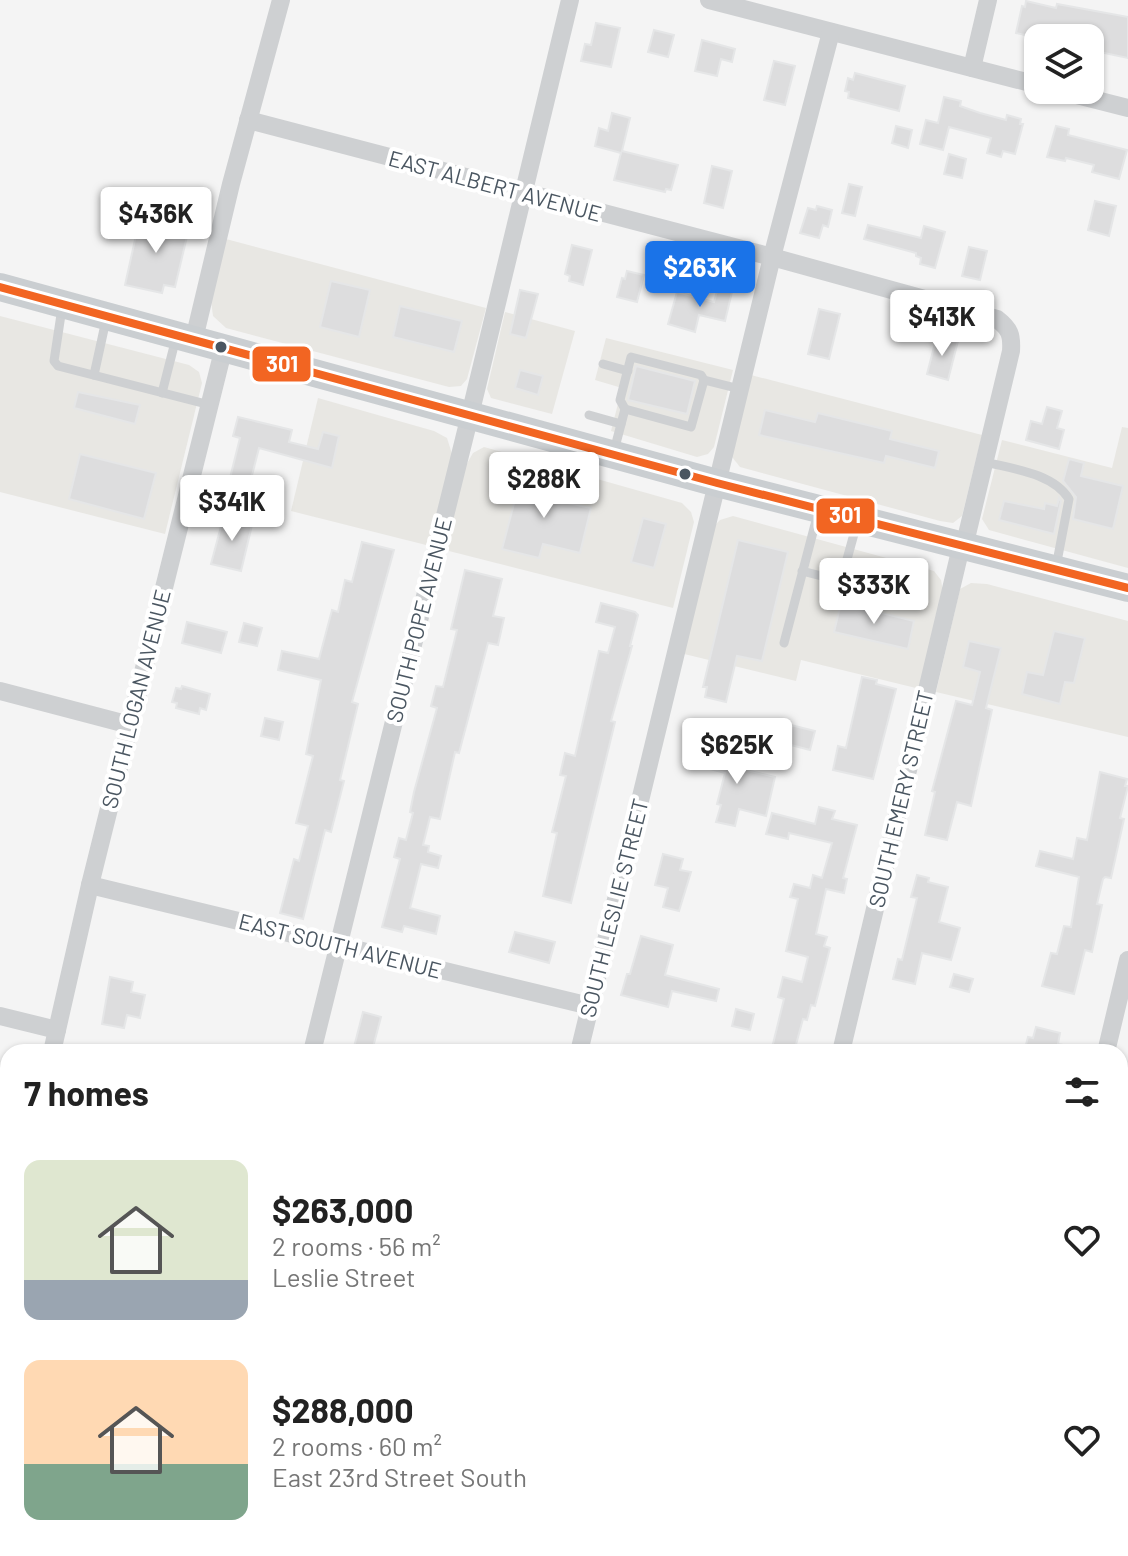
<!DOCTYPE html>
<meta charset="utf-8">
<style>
:root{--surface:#fff;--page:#f2f2f2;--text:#222;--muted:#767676;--accent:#1a73e8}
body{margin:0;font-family:Barlow,sans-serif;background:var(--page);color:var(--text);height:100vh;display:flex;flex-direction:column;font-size:30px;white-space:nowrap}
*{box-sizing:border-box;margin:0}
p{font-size:26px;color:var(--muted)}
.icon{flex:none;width:44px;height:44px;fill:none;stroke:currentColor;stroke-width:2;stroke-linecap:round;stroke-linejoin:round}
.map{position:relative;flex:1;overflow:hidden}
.drawer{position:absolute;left:0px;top:1044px;width:1128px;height:512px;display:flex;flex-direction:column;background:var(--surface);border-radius:24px 24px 0 0;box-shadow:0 2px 6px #0004}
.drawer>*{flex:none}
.tools{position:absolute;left:1024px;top:24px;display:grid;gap:16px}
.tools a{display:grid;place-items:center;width:80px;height:80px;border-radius:16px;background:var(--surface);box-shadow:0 2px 6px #0004;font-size:40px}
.price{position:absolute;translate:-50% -68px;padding:0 18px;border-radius:8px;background:#fff;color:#222;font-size:26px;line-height:52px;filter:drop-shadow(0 2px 4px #0008)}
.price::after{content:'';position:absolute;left:50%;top:48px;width:24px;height:18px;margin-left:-12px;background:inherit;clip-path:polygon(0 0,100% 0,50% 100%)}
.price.selected{background:var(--accent);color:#fff}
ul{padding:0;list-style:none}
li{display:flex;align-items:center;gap:24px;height:200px;padding:0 24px}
li span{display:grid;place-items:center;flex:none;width:224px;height:160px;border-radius:16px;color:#555}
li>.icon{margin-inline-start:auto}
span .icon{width:96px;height:96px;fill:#fffc;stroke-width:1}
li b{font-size:34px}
h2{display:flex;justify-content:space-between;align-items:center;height:96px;padding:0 24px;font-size:34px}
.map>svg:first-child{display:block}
.commercial{fill:#e8e7e3}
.building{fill:#ddddde;stroke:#e5e6e7;stroke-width:2}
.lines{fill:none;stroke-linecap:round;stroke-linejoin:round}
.lane{stroke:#ced0d2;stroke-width:9}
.street{stroke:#ced0d2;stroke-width:18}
.primary{stroke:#caced1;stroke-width:28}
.bus-1-casing{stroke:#fff;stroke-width:14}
.bus-1{stroke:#f26522;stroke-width:8}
.bus-dot{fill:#4a5661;stroke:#fff;stroke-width:3}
.labels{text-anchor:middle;stroke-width:8;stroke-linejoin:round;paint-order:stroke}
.street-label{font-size:22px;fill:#4a5661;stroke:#fff}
.line-badge{stroke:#fff;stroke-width:3}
.badge-label{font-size:22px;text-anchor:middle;font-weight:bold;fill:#fff}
</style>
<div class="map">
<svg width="1128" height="1556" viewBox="0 0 1128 1556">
<rect width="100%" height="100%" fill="#f4f4f4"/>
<g class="commercial">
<path d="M226 239 486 308 467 379 461 386 449 387 226 328 213 316 211 301Z"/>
<path d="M505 312 575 331 552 414 491 398 487 389Z"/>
<path d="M0 316 189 365 199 372 202 383 165 534 0 492Z"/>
<path d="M606 338 733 370 714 447 708 454 697 457 611 431 622 388 595 380Z"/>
<path d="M751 375 982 435 962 516 953 523 940 521 740 467 732 457Z"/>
<path d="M318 398 434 431 447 438 452 454 430 546 291 511Z"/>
<path d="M1122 427 1128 428V568L989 530 982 519 1002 440 1112 468Z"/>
<path d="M484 447 682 503 691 512 694 522 673 608 445 550 465 467 473 453Z"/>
<path d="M733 516 934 571 941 580 943 592 920 689 801 660 796 681 680 653 712 528 720 520Z"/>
<path d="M971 583 987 584 1128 621V737L936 692 960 589Z"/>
</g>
<g class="building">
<path d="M1026 1 1056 8 1057 4 1128 17V58L1090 50V38H1038L1016 33 1022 6 1025 7Z"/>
<path d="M596 23 620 28 611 67 581 61 585 44 591 45Z"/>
<path d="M654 30 674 35 668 57 648 52Z"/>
<path d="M702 40 735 49 732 62 721 59 717 76 695 71Z"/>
<path d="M774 61 795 66 785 105 764 100Z"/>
<path d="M855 73 905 86 899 111 848 98 849 92 845 91 848 78 853 80Z"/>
<path d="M944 97 961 101 960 106 980 113 1006 120 1007 115 1021 119 1020 124H1023L1015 154 1003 151 1001 157 987 153 991 138 949 127 943 150 920 144 926 120 938 123Z"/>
<path d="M612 113 630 118 622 151 678 165 671 190 666 189 665 192 614 180 621 153 595 146 599 128 608 131Z"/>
<path d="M896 126 912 130 908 148 892 143Z"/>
<path d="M1056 126 1069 129 1068 135 1127 150 1119 179 1092 172 1094 165 1066 158 1065 161 1047 157Z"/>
<path d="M949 154 966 159 962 178 944 174Z"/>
<path d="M712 166 732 171 723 208 704 203Z"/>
<path d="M849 184 862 187 855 216 842 213Z"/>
<path d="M1095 201 1116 206 1109 236 1088 230Z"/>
<path d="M817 206 832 210 828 227 823 225 819 238 800 233 808 208 816 210Z"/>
<path d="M140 217 189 228 175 287 164 285 162 293 125 285Z"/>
<path d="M868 225 921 238 924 226 945 232 935 268 920 264 921 258 916 256V253L864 239Z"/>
<path d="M572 245 592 250 583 285 569 281 570 276 565 274Z"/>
<path d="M969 247 987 251 980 280 962 276Z"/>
<path d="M627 271 644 275 637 302 617 297 622 278 625 279Z"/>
<path d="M331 281 370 290 359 337 320 327Z"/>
<path d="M719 284 733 288 725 321 699 315 695 332 668 324 677 292 714 302Z"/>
<path d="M520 290 538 294 526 338 510 334Z"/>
<path d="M400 306 462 321 454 352 393 337Z"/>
<path d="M819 309 840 314 829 359 808 354Z"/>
<path d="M937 335 958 341 948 380 927 374Z"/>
<path d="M636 366 695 381 687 414 628 400Z"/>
<path d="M520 370 543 376 538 395 515 388Z"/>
<path d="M78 392 140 405 135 424 74 408Z"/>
<path d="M1047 407 1062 411 1057 428 1064 430 1059 449 1026 440 1031 421 1042 424Z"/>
<path d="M765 410 815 422 818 413 892 431 890 439 939 451 935 468 886 456 884 463 759 435Z"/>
<path d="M238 417 292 430 289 442 318 449 323 432 339 436 332 468 259 448 247 495 227 490 240 438 233 436Z"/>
<path d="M80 454 156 473 144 519 69 499Z"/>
<path d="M1069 459 1084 463 1081 476 1123 486 1113 529 1073 519 1076 497 1063 481Z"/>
<path d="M517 475 558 486 554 500 591 508 580 553 543 544 539 558 502 549 516 496 512 495Z"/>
<path d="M1059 498 1061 501 1054 534 999 520 1004 501 1044 509 1045 503 1057 506Z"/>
<path d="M224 515 253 521 241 571 211 564Z"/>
<path d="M643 518 666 524 654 568 631 562Z"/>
<path d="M738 540 788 552 762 661 737 656 726 702 705 697 707 687H703Z"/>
<path d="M362 542 394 550 352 702 358 704 340 780 344 781 331 832 325 830 303 919 280 913 294 859 299 861 308 826 296 823 313 756 306 754 321 680 278 670 282 651 319 659 332 610 338 612 345 580 352 582Z"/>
<path d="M465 570 502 579 493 616 504 618 498 645 488 643 459 753 455 752 440 819 430 817 423 845 429 846 428 852 441 856 438 868 421 864 410 908 440 916 436 934 404 926 402 932 382 927 400 859 394 857 399 838 406 840 413 813 410 812 414 792 437 708 431 706 436 686 443 687 457 630 451 629Z"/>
<path d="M601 603 635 612 638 615 630 646H632L611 721 615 722 571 903 543 896 557 833 552 832 566 776 560 775 565 753 575 756 599 651 608 653 615 627 596 622Z"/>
<path d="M841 603 914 621 908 649 834 632Z"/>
<path d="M187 622 227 632 221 653 182 643Z"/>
<path d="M244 623 262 628 257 646 239 642Z"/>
<path d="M1054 631 1085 638 1074 683 1065 682 1060 704 1022 694 1027 672 1043 675Z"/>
<path d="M969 641 1001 648 986 708 992 710 971 806 957 802 947 840 925 835 935 792 932 791 956 701 972 705 980 672 963 667Z"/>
<path d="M862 677 877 680 876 684 896 689 873 779 833 770 838 746 846 748Z"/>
<path d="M182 686 210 694 206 710 200 708 199 714 176 708 177 703 172 702 176 688 181 689Z"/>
<path d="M265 718 283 722 279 740 261 736Z"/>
<path d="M791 725 815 731 810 750 787 744Z"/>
<path d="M705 744 738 753 734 767 775 777 766 816 739 809 735 826 716 822 721 805 717 804 725 773 699 766Z"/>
<path d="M1100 772 1127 779 1125 786H1128L1120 818 1124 819 1111 878 1105 877 1103 879 1097 904 1102 905 1092 952 1085 950 1074 994 1042 986 1051 953 1057 954 1064 926 1071 927 1079 877 1036 866 1040 851 1073 859 1077 838 1087 840Z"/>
<path d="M819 807 835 811 832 819 857 825 843 878 847 879 844 893 826 889 816 934 827 937 824 946 830 948 815 1006 811 1005 807 1020 803 1019 794 1052H771L784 999 778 997 783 977 802 982 808 957 786 951 798 899 790 897 794 884 810 888 813 875 822 878 832 843 789 833 788 839 766 834 772 813 815 824Z"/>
<path d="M663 854 683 859 680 870 691 872 679 911 663 907 668 888 655 885Z"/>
<path d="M917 875 929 878 928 882 948 887 939 922 960 928 951 960 922 953 915 984 893 979 898 959 902 960 917 898 911 897Z"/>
<path d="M515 932 555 942 549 963 509 952Z"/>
<path d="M641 936 673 945 665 975 719 989 716 1001 672 991 668 1007 621 995 627 974H630Z"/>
<path d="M954 974 973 979 969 992 950 987Z"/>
<path d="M110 977 133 982 131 992 145 995 140 1018 127 1015 124 1028 102 1024Z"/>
<path d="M736 1009 754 1014 750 1030 732 1026Z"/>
<path d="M363 1012 381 1017 372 1051 354 1047Z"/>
<path d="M1036 1027 1060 1033 1058 1044 1068 1046 1067 1052H1024L1028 1037 1033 1038Z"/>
</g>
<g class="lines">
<g class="lane">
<path d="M62 308 54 361 58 366 210 405"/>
<path d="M603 364 628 371"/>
<path d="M94 375 106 320"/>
<path d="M162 393 176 338"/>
<path d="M625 409 620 400 631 357 701 375 704 380"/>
<path d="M589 415 621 424"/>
<path d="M614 451 625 409 691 427 704 380 740 389"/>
<path d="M985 462C1013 469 1053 473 1069 499L1056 567"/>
<path d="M802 571 841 581 857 523"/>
<path d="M784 643 818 513"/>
</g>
<g class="street">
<path d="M709 0 1038 85"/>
<path d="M972 68 988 0"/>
<path d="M1057 90 1128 108"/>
<path d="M248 120 772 257 997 319C1010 329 1012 335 1011 351L964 547"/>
<path d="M194 339 231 184 281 0"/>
<path d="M0 691 130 725"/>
<path d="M90 885 590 1006"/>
<path d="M0 1016 57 1030"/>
<path d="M52 1052 90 885 224 347"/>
<path d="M312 1052 470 415 570 0"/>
<path d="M579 1052 772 257 831 32"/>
<path d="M841 1052 961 547"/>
<path d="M1106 1052 1128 960"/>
<path d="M0 1264 8 1231"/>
<path d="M1120 1274 1128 1276"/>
<path d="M0 1392 8 1394"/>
<path d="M599 1548 631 1556"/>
<path d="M192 1556 194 1548"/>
<path d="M456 1556 458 1548"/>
<path d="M720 1556 722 1548"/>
<path d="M985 1556 986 1548"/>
</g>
<path class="primary" d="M0 287 717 483 1128 588"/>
<defs>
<path id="bus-1" d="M0 287 717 483 1128 588"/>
</defs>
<use href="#bus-1" class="bus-1-casing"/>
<use href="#bus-1" class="bus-1"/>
</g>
<g class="bus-dot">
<circle cx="221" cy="347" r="7"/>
<circle cx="685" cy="474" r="7"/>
</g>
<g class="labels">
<g class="street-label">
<text transform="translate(495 186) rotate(15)" y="8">EAST ALBERT AVENUE</text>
<text transform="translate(419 620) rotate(-76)" y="8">SOUTH POPE AVENUE</text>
<text transform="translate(136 699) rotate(-76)" y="8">SOUTH LOGAN AVENUE</text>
<text transform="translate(901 799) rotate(-77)" y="8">SOUTH EMERY STREET</text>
<text transform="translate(614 908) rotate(-76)" y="8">SOUTH LESLIE STREET</text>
<text transform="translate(340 946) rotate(14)" y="8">EAST SOUTH AVENUE</text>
</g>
</g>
<g class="line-badge">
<rect x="251" y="345" width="61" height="38" rx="8" fill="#f26522"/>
<rect x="815" y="497" width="61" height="38" rx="8" fill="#f26522"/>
</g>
<g class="badge-label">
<text x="282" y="372">301</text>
<text x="845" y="523">301</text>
</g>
</svg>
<div class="tools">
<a><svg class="icon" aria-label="layers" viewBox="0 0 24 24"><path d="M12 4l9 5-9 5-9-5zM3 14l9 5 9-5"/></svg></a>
</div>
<b class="price" style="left:156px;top:255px">$436K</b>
<b class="price selected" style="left:700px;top:309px">$263K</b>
<b class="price" style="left:942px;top:358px">$413K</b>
<b class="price" style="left:544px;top:520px">$288K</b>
<b class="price" style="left:232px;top:543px">$341K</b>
<b class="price" style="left:874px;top:626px">$333K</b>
<b class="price" style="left:737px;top:786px">$625K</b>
<section class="drawer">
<h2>7 homes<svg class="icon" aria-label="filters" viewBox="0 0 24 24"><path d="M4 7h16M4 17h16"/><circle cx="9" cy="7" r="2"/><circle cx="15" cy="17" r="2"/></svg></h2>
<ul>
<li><span style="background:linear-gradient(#dfe7d0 75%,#9aa5b1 0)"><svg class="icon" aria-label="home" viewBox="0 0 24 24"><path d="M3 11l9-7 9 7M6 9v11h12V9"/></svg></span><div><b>$263,000</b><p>2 rooms · 56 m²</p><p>Leslie Street</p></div><svg class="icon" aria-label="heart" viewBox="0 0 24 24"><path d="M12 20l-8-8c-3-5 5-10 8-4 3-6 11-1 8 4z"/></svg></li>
<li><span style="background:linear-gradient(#ffd9b3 65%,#7fa58c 0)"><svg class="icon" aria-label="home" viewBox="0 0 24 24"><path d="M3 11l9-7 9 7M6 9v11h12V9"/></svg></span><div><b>$288,000</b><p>2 rooms · 60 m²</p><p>East 23rd Street South</p></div><svg class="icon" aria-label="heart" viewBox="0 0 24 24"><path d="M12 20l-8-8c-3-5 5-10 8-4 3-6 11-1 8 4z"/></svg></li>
</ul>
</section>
</div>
